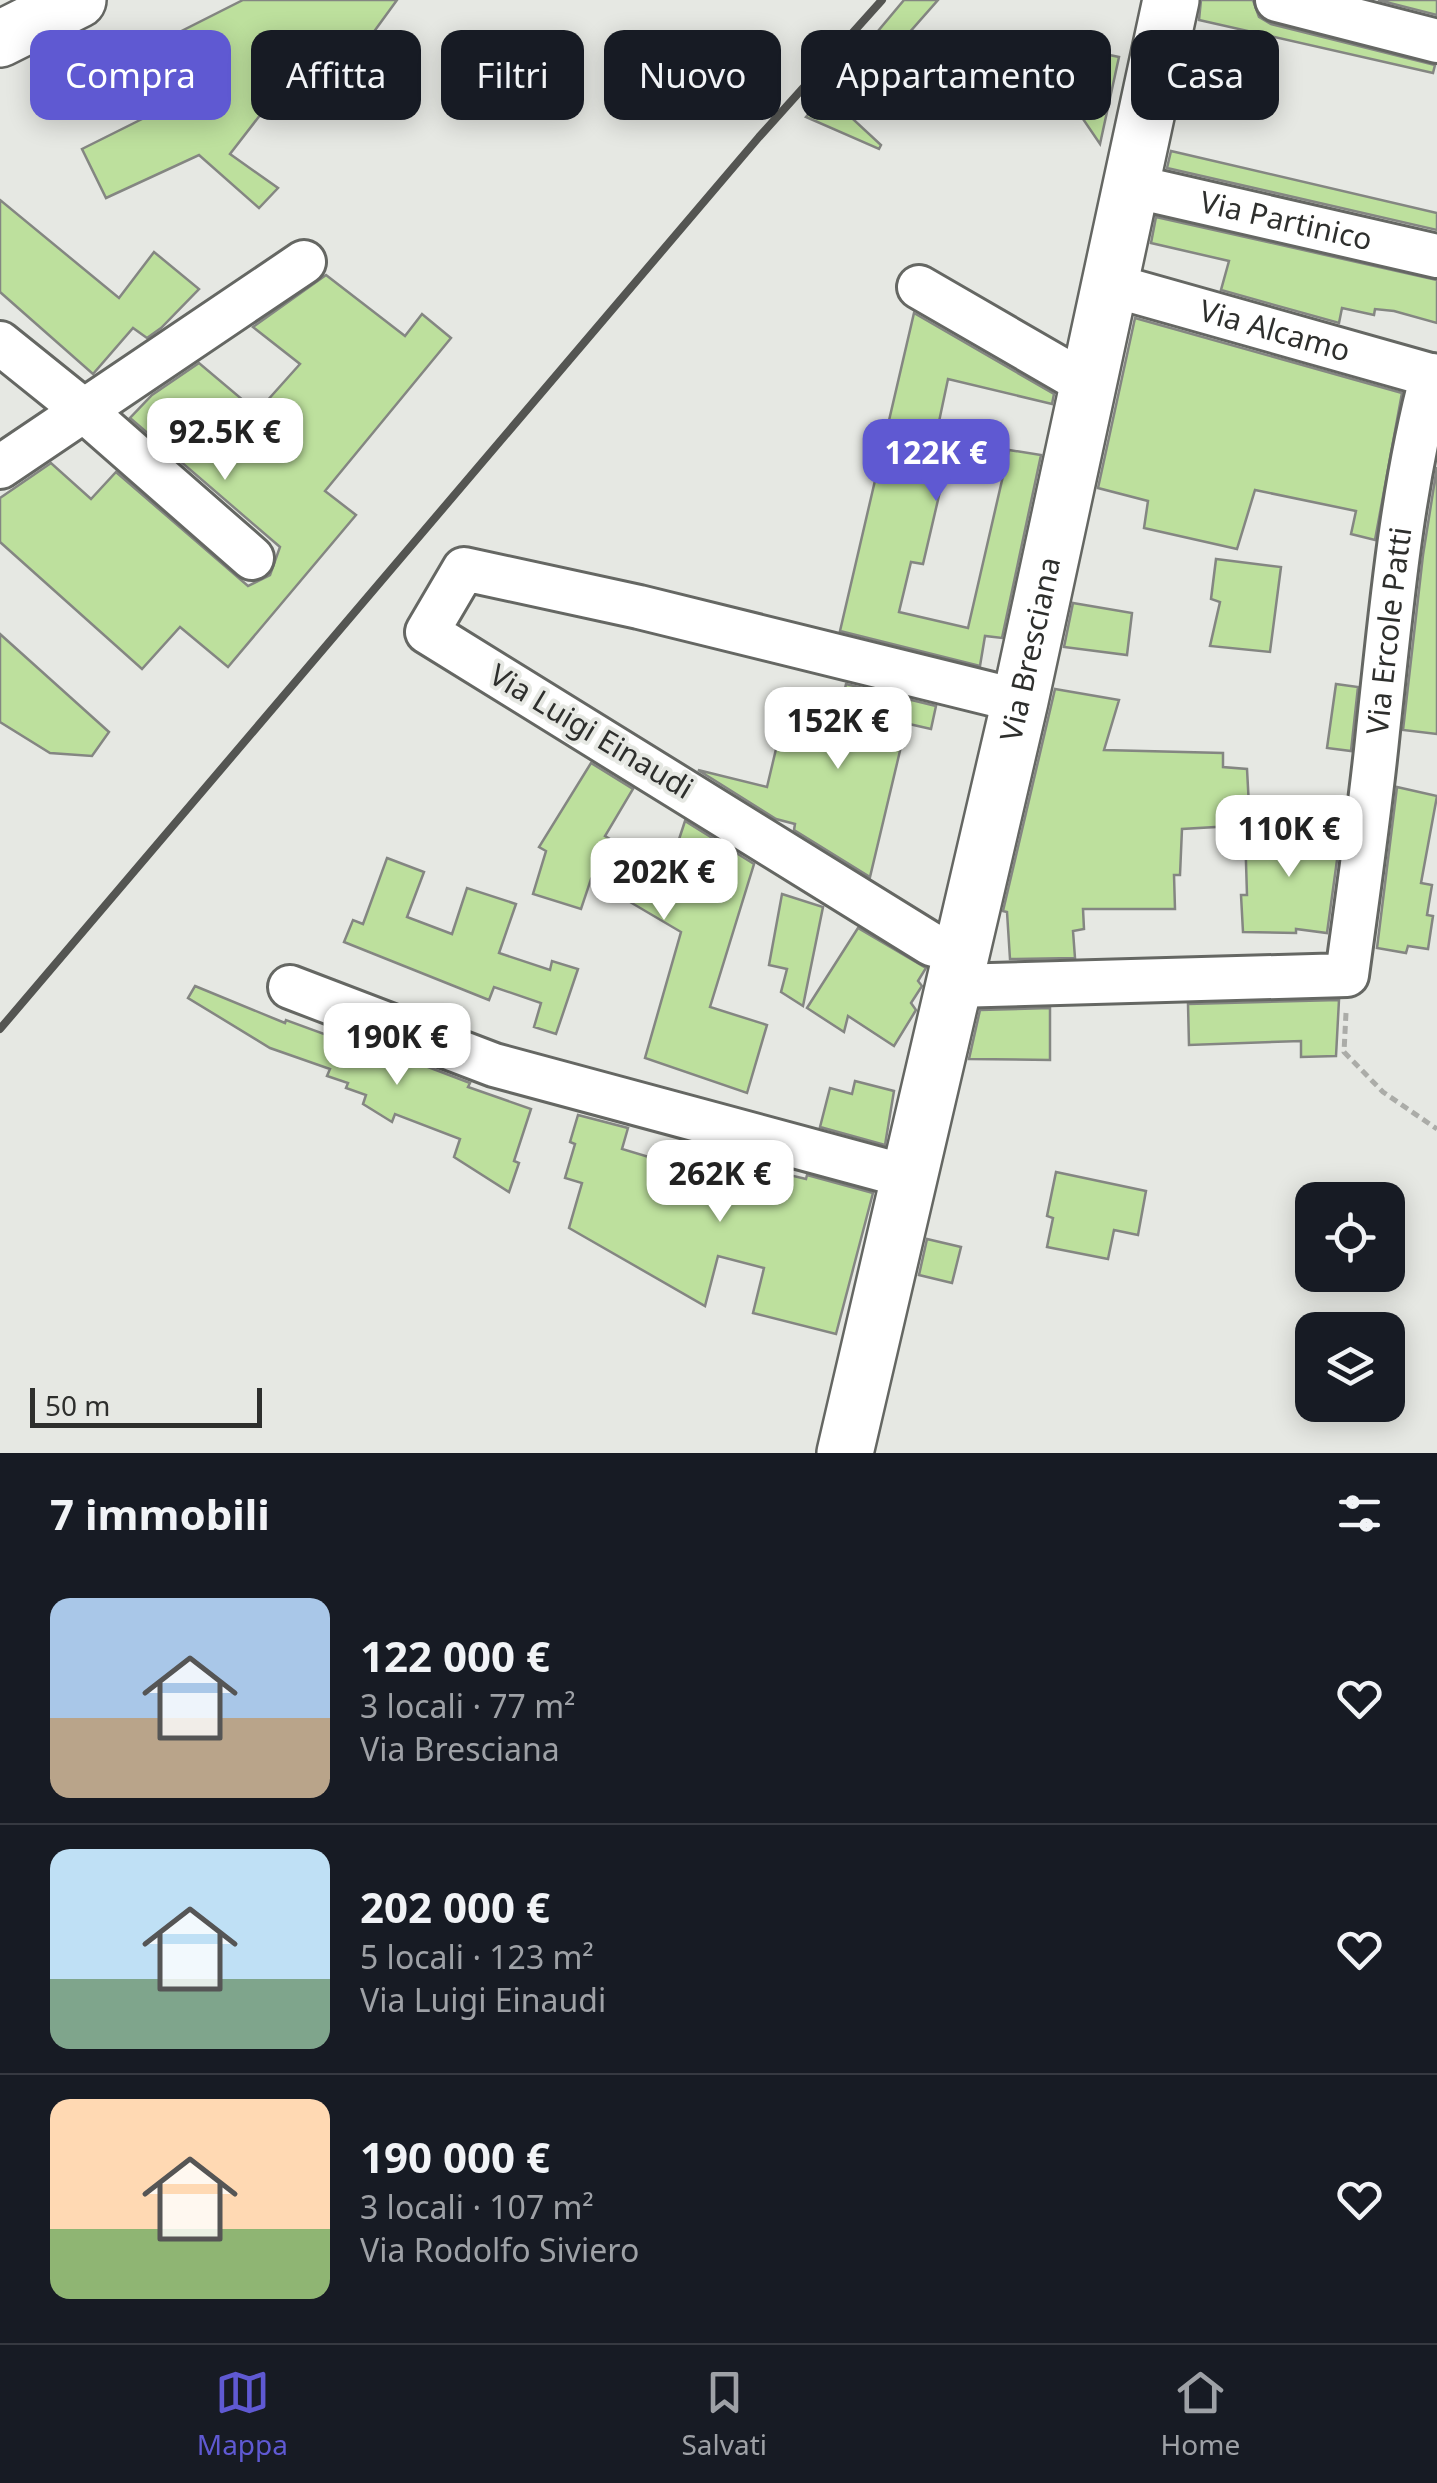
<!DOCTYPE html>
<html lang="it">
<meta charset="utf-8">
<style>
:root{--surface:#171b24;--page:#242831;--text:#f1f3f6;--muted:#9ea1a6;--line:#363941;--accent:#5f59d2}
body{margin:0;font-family:"Noto Sans",sans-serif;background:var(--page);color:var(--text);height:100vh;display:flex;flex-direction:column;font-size:38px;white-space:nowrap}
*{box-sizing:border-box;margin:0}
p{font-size:32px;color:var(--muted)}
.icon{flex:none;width:55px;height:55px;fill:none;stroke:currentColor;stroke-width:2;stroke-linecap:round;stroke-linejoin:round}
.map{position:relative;height:1453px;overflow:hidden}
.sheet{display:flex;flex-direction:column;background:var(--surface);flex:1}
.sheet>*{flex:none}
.guide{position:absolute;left:30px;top:30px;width:1378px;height:90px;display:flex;gap:20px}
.fabs{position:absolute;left:1295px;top:1182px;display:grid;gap:20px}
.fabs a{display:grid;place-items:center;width:110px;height:110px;border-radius:20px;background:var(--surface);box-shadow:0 5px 25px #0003;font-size:50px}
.scale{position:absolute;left:30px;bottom:25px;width:232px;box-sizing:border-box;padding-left:10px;border:5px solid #2e2f2d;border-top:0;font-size:28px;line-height:35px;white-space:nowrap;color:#2e2f2d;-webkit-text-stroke:8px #e6e8e3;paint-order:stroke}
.price{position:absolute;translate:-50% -85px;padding:0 22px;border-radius:20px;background:#fff;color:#222;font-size:32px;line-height:65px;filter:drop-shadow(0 2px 5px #0008)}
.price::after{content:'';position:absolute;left:50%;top:60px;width:30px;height:22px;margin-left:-15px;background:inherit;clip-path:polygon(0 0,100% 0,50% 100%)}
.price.active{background:var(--accent);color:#fff}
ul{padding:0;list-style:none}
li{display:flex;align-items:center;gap:30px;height:250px;padding:0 50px}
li+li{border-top:2px solid var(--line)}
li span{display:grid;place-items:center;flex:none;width:280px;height:200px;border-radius:20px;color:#555}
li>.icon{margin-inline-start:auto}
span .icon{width:120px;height:120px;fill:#fffc;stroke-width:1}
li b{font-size:42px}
h2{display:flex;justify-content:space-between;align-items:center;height:120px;padding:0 50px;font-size:42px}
.pill{padding:0 35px;border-radius:20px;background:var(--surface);box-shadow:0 5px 25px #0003;font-size:35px;line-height:90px}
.pill.active{background:var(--accent);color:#fff}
.tabs{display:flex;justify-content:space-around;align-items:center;height:140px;border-top:2px solid var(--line);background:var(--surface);font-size:28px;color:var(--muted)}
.tabs a{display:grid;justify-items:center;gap:5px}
.tabs .active{color:var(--accent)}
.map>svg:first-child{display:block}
.building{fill:#bde09d;stroke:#848682;stroke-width:2.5}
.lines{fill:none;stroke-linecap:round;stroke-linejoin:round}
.minor-casing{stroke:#656763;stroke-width:48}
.major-casing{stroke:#656763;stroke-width:60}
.path{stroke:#abaca8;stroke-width:5;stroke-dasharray:8 5;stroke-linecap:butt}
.minor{stroke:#fff;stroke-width:42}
.major{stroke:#fff;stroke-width:55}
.rail{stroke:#545552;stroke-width:8}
.labels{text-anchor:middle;stroke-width:8;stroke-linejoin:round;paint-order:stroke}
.street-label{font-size:30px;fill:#2e2f2d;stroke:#e6e8e3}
</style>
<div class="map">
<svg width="1437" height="1453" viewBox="0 0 1437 1453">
<rect width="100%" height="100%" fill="#e6e8e3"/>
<g class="building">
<path d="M243 0H397L333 88 323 81 312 95 303 88 292 102 278 92 230 154 278 188 259 208 199 155 106 198 82 149 174 103 142 51Z"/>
<path d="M904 0H938L842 109 881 145 879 149 806 117Z"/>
<path d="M1201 0H1253L1259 17 1271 24 1435 65 1433 73 1199 20Z"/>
<path d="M1378 0H1437V15Z"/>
<path d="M1076 48 1119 57 1100 144 1066 94Z"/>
<path d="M1171 151 1437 213V230L1167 168Z"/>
<path d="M0 200 119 298 154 252 199 289 161 328 147 338 133 328 93 374 0 292Z"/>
<path d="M1156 217 1437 280V323L1394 311 1375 309 1374 315 1342 308 1339 323 1221 290 1229 261 1151 243Z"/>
<path d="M326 275 405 336 422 314 451 338 325 491 356 515 228 667 180 627 142 669 0 542V498L51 463 91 499 116 472 248 586 270 575 280 547 130 418 152 395 199 363 257 412 300 364 253 327Z"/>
<path d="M914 313 1054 394 1052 404 948 379 926 483 941 487 923 564 911 562 899 612 968 628 1009 450 1041 455 1002 638 985 636 980 666 840 631Z"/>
<path d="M1135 318 1402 393 1375 540 1351 534 1356 511 1255 490 1237 549 1144 528 1148 501 1098 488Z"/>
<path d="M1437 467V734L1403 730 1423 555Z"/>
<path d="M1216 559 1281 567 1270 652 1210 646 1220 602 1211 599Z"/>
<path d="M1073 603 1132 613 1127 655 1064 647Z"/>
<path d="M0 634 109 732 92 756 50 753 0 722Z"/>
<path d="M846 684 936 706 931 729 909 724 904 734 870 877 794 830 795 824 776 819 698 770 767 787 786 707 838 719Z"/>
<path d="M1336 684 1358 687 1351 751 1327 748Z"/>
<path d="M1055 689 1119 700 1104 750 1223 753V767L1247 769 1250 825 1182 829 1180 875H1174L1175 909H1083L1084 929 1073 931 1075 958 1010 959 1007 912 1003 911Z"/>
<path d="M591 763 633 789 605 836 668 873 685 821 754 864 710 1007 767 1025 747 1093 645 1058 681 932 591 879 581 909 533 894 546 851 539 847Z"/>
<path d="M1397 787 1437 796 1421 883 1432 885 1427 915 1433 916 1428 949 1408 946 1406 953 1377 948Z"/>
<path d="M1245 830 1341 831 1327 933 1296 929V933L1243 932 1241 895H1247Z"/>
<path d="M387 858 424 872 407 917 452 934 467 888 516 904 499 953 550 970 552 961 578 969 556 1034 534 1027 541 1003 494 987 489 1000 344 942 353 920 363 924Z"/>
<path d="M782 894 823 907 803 1006 781 992 787 969 769 965Z"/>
<path d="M858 928 926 968 918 981 922 986 911 1003 916 1010 894 1046 848 1016 844 1032 807 1008Z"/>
<path d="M195 986 285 1023 286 1020 332 1037 334 1032 415 1062 470 1083 468 1087 531 1109 514 1161 519 1163 509 1192 454 1157 460 1139 395 1114 392 1122 363 1104 366 1095 346 1088 348 1083 327 1076 330 1069 270 1048 188 998Z"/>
<path d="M1339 1000 1336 1056 1301 1057V1041L1189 1045 1188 1004Z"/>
<path d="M1050 1008V1060L969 1059 980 1010Z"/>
<path d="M855 1081 894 1091 885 1145 820 1127 830 1088 852 1094Z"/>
<path d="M578 1115 628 1128 622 1149 672 1164 722 1177 727 1160 806 1179 807 1175 873 1193 836 1334 753 1313 764 1268 718 1256 705 1306 569 1228 582 1183 565 1178 575 1144 570 1142Z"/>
<path d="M1056 1172 1146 1191 1138 1235 1114 1230 1108 1259 1047 1247 1053 1218 1047 1216Z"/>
<path d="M927 1239 961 1247 952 1283 919 1275Z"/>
</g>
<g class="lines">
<defs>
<g id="minor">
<path d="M1277 0 1437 41"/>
<path id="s1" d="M1132 186 1437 256"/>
<path id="s2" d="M1111 285 1437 377"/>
<path d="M919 287 1090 386"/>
<path d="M0 343 82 409 252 558"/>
<path d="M0 467 304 262"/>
<path d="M962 953 931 944 427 632 464 569 639 607 1020 701"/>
<path id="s3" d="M954 986 1347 975C1358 893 1370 812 1378 731 1391 612 1401 491 1432 375"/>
<path d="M290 987 494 1065 909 1177"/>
</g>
<g id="major">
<path d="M0 39 78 0"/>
<path id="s4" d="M845 1453 1020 701 1171 0"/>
</g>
</defs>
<use href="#minor" class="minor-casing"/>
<use href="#major" class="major-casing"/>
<path class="path" d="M1346 1013 1344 1052 1383 1092 1437 1129"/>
<use href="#minor" class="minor"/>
<use href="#major" class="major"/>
<path class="rail" d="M0 1029 759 137 882 0"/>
</g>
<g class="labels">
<g class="street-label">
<text dy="10" stroke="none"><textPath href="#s1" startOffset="158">Via Partinico</textPath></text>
<text dy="10" stroke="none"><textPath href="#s2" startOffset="170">Via Alcamo</textPath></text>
<text dy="10" stroke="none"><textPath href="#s3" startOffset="740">Via Ercole Patti</textPath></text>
<text dy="10" stroke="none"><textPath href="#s4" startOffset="825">Via Bresciana</textPath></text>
<text transform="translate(591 732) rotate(31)" y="10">Via Luigi Einaudi</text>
</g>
</g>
</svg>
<div class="fabs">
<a><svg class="icon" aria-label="locate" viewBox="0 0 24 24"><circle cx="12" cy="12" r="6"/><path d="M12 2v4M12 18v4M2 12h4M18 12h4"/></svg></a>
<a><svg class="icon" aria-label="layers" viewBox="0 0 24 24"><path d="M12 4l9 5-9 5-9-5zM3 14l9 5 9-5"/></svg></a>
</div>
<div class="scale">50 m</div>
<b class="price" style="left:225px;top:483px">92.5K €</b>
<b class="price active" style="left:936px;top:504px">122K €</b>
<b class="price" style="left:838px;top:772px">152K €</b>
<b class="price" style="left:1289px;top:880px">110K €</b>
<b class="price" style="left:664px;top:923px">202K €</b>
<b class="price" style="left:397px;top:1088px">190K €</b>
<b class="price" style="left:720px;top:1225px">262K €</b>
<div class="guide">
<a class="pill active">Compra</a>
<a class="pill">Affitta</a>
<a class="pill">Filtri</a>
<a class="pill">Nuovo</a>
<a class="pill">Appartamento</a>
<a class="pill">Casa</a>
</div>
</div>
<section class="sheet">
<h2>7 immobili<svg class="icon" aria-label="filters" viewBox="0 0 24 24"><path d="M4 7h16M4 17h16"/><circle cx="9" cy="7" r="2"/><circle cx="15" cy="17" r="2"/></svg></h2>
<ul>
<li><span style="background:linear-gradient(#a9c7e8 60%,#b9a48a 0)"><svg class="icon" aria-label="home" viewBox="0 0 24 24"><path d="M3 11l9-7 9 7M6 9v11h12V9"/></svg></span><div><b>122 000 €</b><p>3 locali · 77 m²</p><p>Via Bresciana</p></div><svg class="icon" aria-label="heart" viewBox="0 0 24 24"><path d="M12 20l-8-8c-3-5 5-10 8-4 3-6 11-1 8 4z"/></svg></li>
<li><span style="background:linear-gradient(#bfe0f5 65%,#7fa58c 0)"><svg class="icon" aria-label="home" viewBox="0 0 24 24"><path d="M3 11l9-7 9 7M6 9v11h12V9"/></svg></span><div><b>202 000 €</b><p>5 locali · 123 m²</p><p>Via Luigi Einaudi</p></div><svg class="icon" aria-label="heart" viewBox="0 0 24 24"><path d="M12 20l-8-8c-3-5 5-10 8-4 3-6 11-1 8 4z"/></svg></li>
<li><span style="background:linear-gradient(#ffd9b3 65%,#8fb573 0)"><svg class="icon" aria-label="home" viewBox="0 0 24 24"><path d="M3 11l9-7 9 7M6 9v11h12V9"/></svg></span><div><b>190 000 €</b><p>3 locali · 107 m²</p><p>Via Rodolfo Siviero</p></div><svg class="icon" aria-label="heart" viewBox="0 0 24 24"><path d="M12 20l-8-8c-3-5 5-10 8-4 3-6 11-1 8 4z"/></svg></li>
</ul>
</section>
<nav class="tabs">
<a class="active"><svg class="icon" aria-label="map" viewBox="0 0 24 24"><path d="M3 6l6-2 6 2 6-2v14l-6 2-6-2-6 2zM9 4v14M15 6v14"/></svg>Mappa</a>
<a><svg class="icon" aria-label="saved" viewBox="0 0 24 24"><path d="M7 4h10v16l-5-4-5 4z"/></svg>Salvati</a>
<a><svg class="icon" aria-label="home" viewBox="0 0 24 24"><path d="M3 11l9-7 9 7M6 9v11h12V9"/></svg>Home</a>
</nav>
